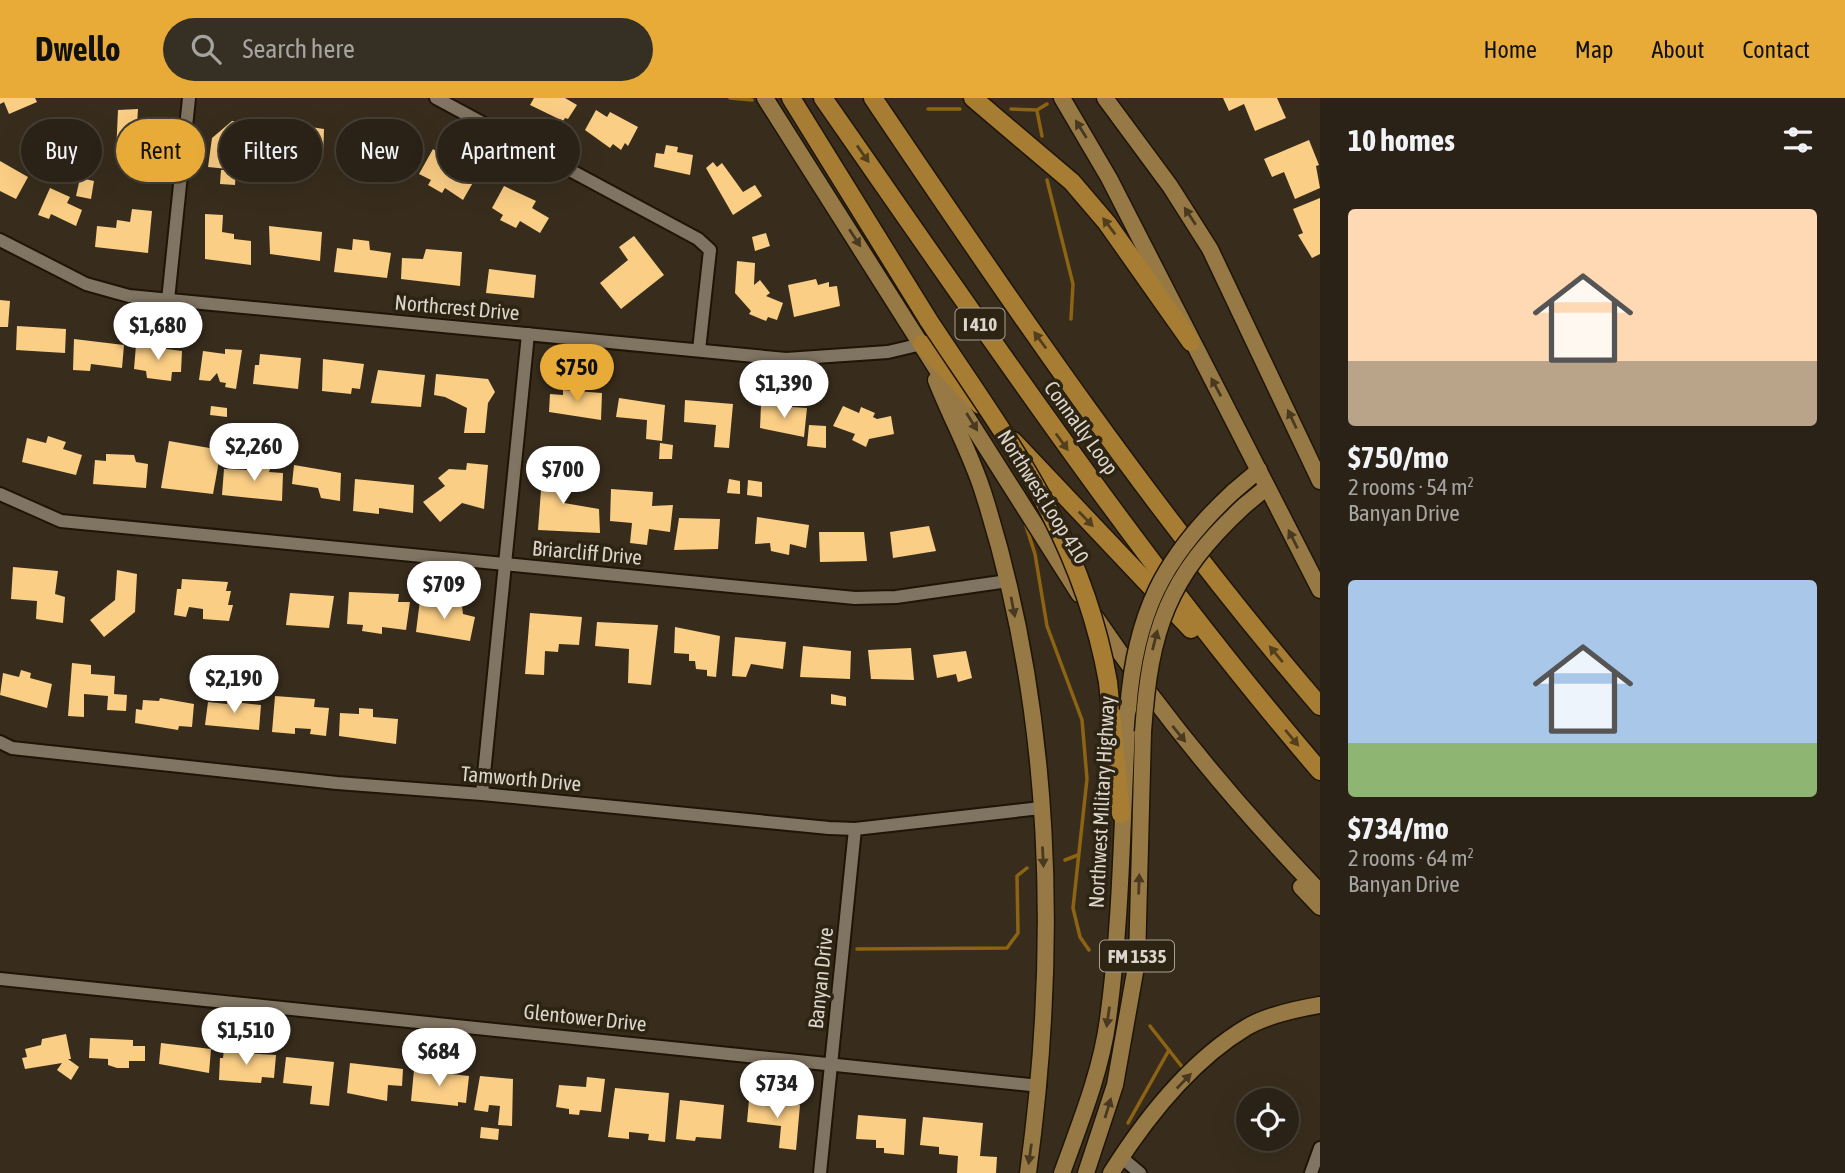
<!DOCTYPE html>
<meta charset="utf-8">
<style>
:root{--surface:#2a2216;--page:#362f23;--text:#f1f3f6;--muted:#a5a4a1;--line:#463f35;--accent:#e9ab38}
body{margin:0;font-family:"Asap Condensed",sans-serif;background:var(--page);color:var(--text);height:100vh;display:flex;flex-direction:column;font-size:26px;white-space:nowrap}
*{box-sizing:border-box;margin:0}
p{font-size:23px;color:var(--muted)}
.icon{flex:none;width:38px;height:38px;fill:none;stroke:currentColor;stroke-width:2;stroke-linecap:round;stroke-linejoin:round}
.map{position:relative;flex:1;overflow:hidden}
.panel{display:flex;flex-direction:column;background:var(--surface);width:525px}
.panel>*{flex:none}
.top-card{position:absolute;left:21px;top:21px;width:665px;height:63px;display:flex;gap:14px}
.tools{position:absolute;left:1236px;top:990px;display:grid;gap:14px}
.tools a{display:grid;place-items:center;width:63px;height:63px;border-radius:50%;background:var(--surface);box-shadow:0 7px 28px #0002,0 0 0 2px var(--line);font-size:35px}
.price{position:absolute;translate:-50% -60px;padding:0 16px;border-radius:24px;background:#fff;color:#222;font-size:23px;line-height:46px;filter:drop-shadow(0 2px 4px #0008)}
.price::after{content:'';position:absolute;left:50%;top:42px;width:21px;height:16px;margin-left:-10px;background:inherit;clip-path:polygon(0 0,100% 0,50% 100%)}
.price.on{background:var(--accent);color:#111}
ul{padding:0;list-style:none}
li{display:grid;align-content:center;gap:14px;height:371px;padding:0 28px}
li span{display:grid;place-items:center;height:217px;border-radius:7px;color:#555}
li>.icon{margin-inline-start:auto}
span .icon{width:126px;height:126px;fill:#fffc;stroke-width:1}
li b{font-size:30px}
h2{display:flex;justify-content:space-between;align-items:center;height:84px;padding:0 28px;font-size:30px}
.pill{padding:0 24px;border-radius:32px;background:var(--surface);box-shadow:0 7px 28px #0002,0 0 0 2px var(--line);font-size:24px;line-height:63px}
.pill.on{background:var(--accent);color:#111}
header{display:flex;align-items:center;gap:42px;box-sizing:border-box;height:98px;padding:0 35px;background:var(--accent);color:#111}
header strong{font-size:33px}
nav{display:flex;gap:38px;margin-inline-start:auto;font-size:24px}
.search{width:490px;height:63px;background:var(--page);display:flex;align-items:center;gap:18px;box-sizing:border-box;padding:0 24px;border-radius:38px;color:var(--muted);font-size:26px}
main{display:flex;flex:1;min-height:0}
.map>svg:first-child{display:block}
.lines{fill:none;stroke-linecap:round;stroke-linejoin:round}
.stream{stroke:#8d6413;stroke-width:3.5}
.building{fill:#fbce85}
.minor-casing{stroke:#1f1506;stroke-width:16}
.major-casing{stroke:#1f1506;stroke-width:19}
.highway-casing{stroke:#1f1506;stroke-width:21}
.minor{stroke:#807462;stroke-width:12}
.major{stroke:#977946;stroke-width:16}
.highway{stroke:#a77d33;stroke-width:18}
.major-bridge-casing{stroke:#1f1506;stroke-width:19;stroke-linecap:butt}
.highway-bridge-casing{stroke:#1f1506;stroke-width:21;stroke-linecap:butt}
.major-bridge{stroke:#977946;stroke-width:16}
.highway-bridge{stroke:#a77d33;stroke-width:18}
.oneway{fill:#483920}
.oneway2{fill:#523f1d}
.labels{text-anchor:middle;stroke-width:7;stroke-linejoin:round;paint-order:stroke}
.shield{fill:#2e2413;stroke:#a8a094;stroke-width:2}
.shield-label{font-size:19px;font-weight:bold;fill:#dcd5cb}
.street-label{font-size:21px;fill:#dcd5cb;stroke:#2e2413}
</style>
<header>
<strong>Dwello</strong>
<div class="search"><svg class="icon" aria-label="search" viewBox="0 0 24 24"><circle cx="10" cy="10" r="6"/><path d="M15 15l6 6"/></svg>Search here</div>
<nav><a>Home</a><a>Map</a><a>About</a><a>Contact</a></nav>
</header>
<main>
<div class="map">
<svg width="1320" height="1075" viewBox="0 0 1320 1075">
<rect width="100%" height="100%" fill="#382d1d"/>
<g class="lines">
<g class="stream">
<path d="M730 0 752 2"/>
<path d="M928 11H960"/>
<path d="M1011 11 1037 12 1047 6"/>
<path d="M1037 13 1042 38"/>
<path d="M1047 82 1073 186 1071 221"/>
<path d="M1026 428 1035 456 1047 528 1082 622 1087 681 1073 810 1080 839 1089 852"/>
<path d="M1065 762 1078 757"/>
<path d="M857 851 1007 850 1018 835 1017 778 1027 770"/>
<path d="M1150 928 1183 970"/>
<path d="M1128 1025 1169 952"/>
</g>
</g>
<g class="building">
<path d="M0 0H35L37 4 9 16 4 4 0 6Z"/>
<path d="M534 0H565L577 7 568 21 565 20 563 23 530 7Z"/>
<path d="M1223 0H1277L1286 20 1255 33 1244 6 1229 13Z"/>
<path d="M138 11 135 57 116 56 118 12Z"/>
<path d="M596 12 607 19 610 14 638 29 628 48 625 45 621 52 613 46 610 50 585 32Z"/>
<path d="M232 23 259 27 257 47 238 44 230 51 228 71 208 69 212 40Z"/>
<path d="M304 28 324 31 323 61 304 59 303 51H292V38L304 37Z"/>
<path d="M343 31 406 40 402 68 340 58Z"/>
<path d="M1309 42 1319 67 1316 68 1320 90 1295 101 1284 74 1272 79 1264 61Z"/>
<path d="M666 47 678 49 677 54 693 57 690 77 654 69 656 55 664 56Z"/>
<path d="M433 51 475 81 463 102 445 90 442 95 428 87 431 82 419 76Z"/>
<path d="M0 63 28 79 16 101 0 93Z"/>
<path d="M713 64 717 69 722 65 743 94 755 87 762 98 733 117 706 70Z"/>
<path d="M236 71 235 87 220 86 221 72Z"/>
<path d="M80 80 94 83 91 101 76 98Z"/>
<path d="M504 88 536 103 532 110 549 120 540 135 520 123 516 130 500 122 503 117 492 110Z"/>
<path d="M50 90 70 99 67 105 82 112 76 128 51 116 49 121 38 117Z"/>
<path d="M1320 100V156L1312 160 1298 137 1303 135 1293 111Z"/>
<path d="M132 111 152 113 148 155 95 149 97 128 116 130 117 122 130 124Z"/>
<path d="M205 116 223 117 222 134 234 136V141L251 143V167L205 161Z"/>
<path d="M269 128 322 134 320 163 270 156Z"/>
<path d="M766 135 770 148 755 153 752 139Z"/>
<path d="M634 138 664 177 621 211 600 185 628 162 619 149Z"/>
<path d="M353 141 369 143 370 152 391 155 387 180 334 174 337 150 352 152Z"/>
<path d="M426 151 462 154 460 188 401 181 402 160 423 161Z"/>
<path d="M737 163 755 165 754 187 760 182 770 195 766 198 783 205 777 222 768 219 766 223 749 216 751 213 735 195Z"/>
<path d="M489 171 536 177 534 200 486 195Z"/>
<path d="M816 181 818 187 829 184V189L837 188 840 208 794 219 788 187Z"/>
<path d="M0 202 10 203 8 229H0Z"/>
<path d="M17 228 66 231 65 255 16 252Z"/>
<path d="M74 241 124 247 122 270 91 266 90 273 73 272Z"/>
<path d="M136 247 182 253 181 274H172L171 283 147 280 146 273 134 271Z"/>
<path d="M225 251 242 252 236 291 225 289 226 285 220 284 217 275 210 283 199 282 203 253 225 256Z"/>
<path d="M260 256 301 260 298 291 253 286 255 267H259Z"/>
<path d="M323 261 364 266 360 291 352 290 351 296 322 293Z"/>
<path d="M378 272 425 277 421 309 371 305Z"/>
<path d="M436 276 488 281 495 294 488 305 485 335H464L467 310 445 299 434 297Z"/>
<path d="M563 292 602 295 601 322 549 314 550 296 563 297Z"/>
<path d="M619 300 665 307 662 343 646 341 647 322 616 319Z"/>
<path d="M685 302 733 306 729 350 714 349 716 327 684 324Z"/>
<path d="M761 307 807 310 804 339 760 330Z"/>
<path d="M211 308 227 310V319L210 317Z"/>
<path d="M843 308 859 315 861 309 875 315 873 319 877 321 891 318 894 336 869 341 866 349 852 342 855 336 833 328Z"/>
<path d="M809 327 826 328V350L807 348Z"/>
<path d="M48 338 66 344 63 351 82 357 76 377 22 364 27 340 46 345Z"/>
<path d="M169 343 221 352 213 396 161 390Z"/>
<path d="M660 345 673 347 672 361H659Z"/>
<path d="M106 356 134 357 136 364 148 366 146 390 93 386 95 362 106 363Z"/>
<path d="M249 365 271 368 269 374 283 375 282 403 222 397 224 371 248 372Z"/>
<path d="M467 365 488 367 484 411 462 405 440 424 423 404 445 388 438 380 449 371 466 372Z"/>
<path d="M543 366 564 368V405L599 411 600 435 538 432Z"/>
<path d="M294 367 341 375 340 403 321 400 318 390 292 386Z"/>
<path d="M355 381 414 387 413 415 379 410V416L353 413Z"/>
<path d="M729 381 740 383V396L727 395Z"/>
<path d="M748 382 762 384V399L747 397Z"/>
<path d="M611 391 653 394 652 408 673 407 670 434 649 431 647 447 630 445 632 425 610 423Z"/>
<path d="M757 419 809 427 806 450 790 446 789 457 771 453 770 445 755 446Z"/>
<path d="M679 420 720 421 718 451 674 452Z"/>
<path d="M929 428 936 453 893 460 890 434Z"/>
<path d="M819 434H864L867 463 820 464Z"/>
<path d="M13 469 58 473 55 496 65 499 63 525 36 521 37 503 11 501Z"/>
<path d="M117 472 137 476 135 514 104 539 90 522 115 502Z"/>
<path d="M182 481 228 484 226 493H231L228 507H233L229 523 203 521V511L189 509 186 519 174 517 177 491H181Z"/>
<path d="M349 494 399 496 398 504H410L406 532 382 529V536L362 533 363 527 347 526Z"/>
<path d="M290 495 334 498 329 530 286 527Z"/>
<path d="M420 502 462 508 463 516 475 519 470 543 416 534Z"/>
<path d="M530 515 582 519 579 547 559 546 558 554 545 553 544 577 525 576Z"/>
<path d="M597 524 658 527 651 587 628 585 629 551 595 548Z"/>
<path d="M675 529 720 538 716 579 707 578V572L696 571 695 563H689V556L674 555Z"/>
<path d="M735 539 786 544 783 571 751 566 746 579 732 578Z"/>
<path d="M803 548 851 553 850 581 800 579Z"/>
<path d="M911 550 914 582 871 581 868 552Z"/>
<path d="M966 553 972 580 958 584 956 576 937 580 933 557Z"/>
<path d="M72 565 91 567V576L115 578 114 596 127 597 126 613 107 612 108 598 84 596V619L68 618Z"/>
<path d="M21 572 31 575 30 580 52 586 47 610 0 597 3 575 19 579Z"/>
<path d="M831 596 846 599V608L831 606Z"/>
<path d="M275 598 315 601 314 609 329 610 326 638 310 636 311 631 295 630V636L272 634Z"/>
<path d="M227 599 242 601V605L261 607 259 632 205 627 208 604 227 606Z"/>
<path d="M160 600 194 606 192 629 179 628 178 632 135 625 136 611 142 612 143 602 159 603Z"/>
<path d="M359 610 373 611V619L398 621 396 646 339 638 340 615 359 616Z"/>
<path d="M66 936 71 961H68L79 969 71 982 57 972 62 965 25 971 22 960 27 959 25 951 41 947 42 941Z"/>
<path d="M90 940 133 942V948H145V963H129V970H117L108 967V961L89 960Z"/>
<path d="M161 945 211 951 209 975 159 966Z"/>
<path d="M233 951H241V955L276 957 274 980 262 979 261 985 219 982 220 960H223L224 952Z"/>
<path d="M286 959 334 964 329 1008 310 1006 312 988 283 985Z"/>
<path d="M350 965 403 971 402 988 388 987 387 1003 347 995Z"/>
<path d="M414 972 469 978 466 1005 458 1004V1008L411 1003Z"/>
<path d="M480 978 513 981 512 1028 498 1027 500 1008 489 1007 488 1014 474 1012Z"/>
<path d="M587 979 605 981 601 1014 580 1012 579 1017 569 1016V1011L556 1009 559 987 586 989Z"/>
<path d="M615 990 669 995 665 1044 648 1042 649 1036 629 1034V1041L608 1039Z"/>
<path d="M680 1002 724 1007 721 1041 696 1039 695 1043 676 1041Z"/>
<path d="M749 1002 800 1007 796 1052 779 1050 781 1028 747 1024Z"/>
<path d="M858 1017 906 1021 904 1057 884 1055V1050H876V1042L856 1041Z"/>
<path d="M923 1019 983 1025 980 1058 997 1059 996 1075H957L958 1058 939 1056V1049L920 1047Z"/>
<path d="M481 1029 499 1031 498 1042 480 1040Z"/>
</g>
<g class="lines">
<defs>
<g id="minor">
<path d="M436 0 698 141 710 152 699 252"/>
<path d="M0 142 86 186 129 198 786 261 888 254 922 246"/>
<path d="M168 202 189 0"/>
<path d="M0 396 61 423 855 500 896 499 1008 483"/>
<path d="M0 644 12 650 337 685 482 696 829 730 855 731 1041 710"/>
<path d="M482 696 528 236"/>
<path d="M0 881 1040 988"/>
<path d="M1121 1059 1140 1075"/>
<path d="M820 1075 855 731"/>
<path d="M1311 1075 1320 1050"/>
</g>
<g id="major">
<path d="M765 0 1079 496"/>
<path d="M1062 0 1109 80 1320 492"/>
<path d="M1105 0 1170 88 1210 151 1320 383"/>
<path d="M936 282C951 320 971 356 983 394 1053 613 1059 850 1028 1075"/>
<path d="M1233 394 1259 372"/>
<path d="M1244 408 1267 389"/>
<path d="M1096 520C1163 619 1237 708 1320 794"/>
<path d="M1301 789 1320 809"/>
<path d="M1062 1075C1080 1025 1101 974 1108 921 1122 819 1122 714 1128 612"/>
<path d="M1086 1075 1115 987 1137 863 1143 634"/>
<path d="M1111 1075C1145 1021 1192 962 1247 929 1268 917 1296 911 1320 907"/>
</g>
<g id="highway">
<path d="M791 0 929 223"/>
<path d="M823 0C983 229 1138 461 1320 673"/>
<path d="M873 0C1013 208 1156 418 1320 608"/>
<path d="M973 0 1072 84 1107 125 1191 244"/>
<path d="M922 246 980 307"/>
<path d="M1013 343 1191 531"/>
<path d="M1108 584 1121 716"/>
</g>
</defs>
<use href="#minor" class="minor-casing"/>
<use href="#major" class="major-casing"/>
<use href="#highway" class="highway-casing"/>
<use href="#minor" class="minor"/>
<use href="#major" class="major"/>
<use href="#highway" class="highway"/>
<defs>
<g id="major-bridge">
<path d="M1128 612C1135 516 1163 459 1233 394"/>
<path d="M1143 634C1150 532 1167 479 1244 408"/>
</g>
<path id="highway-bridge" d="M929 223C1009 344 1082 437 1108 584"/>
</defs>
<use href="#major-bridge" class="major-bridge-casing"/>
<use href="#highway-bridge" class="highway-bridge-casing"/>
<use href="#major-bridge" class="major-bridge"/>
<use href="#highway-bridge" class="highway-bridge"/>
</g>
<defs><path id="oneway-solid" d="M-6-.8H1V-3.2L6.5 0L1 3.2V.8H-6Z" transform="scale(1.75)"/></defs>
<g class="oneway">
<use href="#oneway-solid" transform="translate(1081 31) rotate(-122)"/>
<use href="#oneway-solid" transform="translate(1190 118) rotate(-123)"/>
<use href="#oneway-solid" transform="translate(855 140) rotate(57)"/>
<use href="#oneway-solid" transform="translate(1216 289) rotate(-118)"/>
<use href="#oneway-solid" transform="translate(1292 321) rotate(-115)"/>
<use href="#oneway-solid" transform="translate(972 324) rotate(58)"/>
<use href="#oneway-solid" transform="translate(1293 441) rotate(-117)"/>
<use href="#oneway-solid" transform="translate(1013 509) rotate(79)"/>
<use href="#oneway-solid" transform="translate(1155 542) rotate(-76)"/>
<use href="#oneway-solid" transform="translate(1179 636) rotate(51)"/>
<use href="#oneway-solid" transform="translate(1043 759) rotate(87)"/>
<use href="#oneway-solid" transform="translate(1139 786) rotate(-88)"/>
<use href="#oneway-solid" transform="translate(1108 919) rotate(98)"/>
<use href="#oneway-solid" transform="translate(1184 983) rotate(-46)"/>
<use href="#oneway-solid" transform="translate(1108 1010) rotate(-73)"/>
<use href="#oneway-solid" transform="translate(1030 1056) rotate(98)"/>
</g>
<g class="oneway2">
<use href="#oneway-solid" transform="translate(863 56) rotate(55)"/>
<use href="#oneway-solid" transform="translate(1109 128) rotate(-127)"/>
<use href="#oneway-solid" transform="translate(1040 242) rotate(-126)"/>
<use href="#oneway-solid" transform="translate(1062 344) rotate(54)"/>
<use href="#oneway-solid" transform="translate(1086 421) rotate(46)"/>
<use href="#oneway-solid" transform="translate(1276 556) rotate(-130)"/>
<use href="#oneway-solid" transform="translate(1292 640) rotate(50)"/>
</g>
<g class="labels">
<g class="shield">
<rect x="955.5" y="210.5" width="49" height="31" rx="5"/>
<rect x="1100" y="842.5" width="74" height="31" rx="5"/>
</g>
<g class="shield-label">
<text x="980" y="233">I 410</text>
<text x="1137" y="865">FM 1535</text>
</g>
<g class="street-label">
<text transform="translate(457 210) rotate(5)" y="7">Northcrest Drive</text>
<text transform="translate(1081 330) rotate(54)" y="7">Connally Loop</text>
<text transform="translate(1043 399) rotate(58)" y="7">Northwest Loop 410</text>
<text transform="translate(587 455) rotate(5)" y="7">Briarcliff Drive</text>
<text transform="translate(521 681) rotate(5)" y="7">Tamworth Drive</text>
<text transform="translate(1102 704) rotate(-87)" y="7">Northwest Military Highway</text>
<text transform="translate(821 880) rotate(-84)" y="7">Banyan Drive</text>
<text transform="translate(585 920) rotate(6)" y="7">Glentower Drive</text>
</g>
</g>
</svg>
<div class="tools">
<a><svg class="icon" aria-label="locate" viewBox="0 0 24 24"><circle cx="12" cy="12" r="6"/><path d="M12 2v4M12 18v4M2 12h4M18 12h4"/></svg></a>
</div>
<b class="price" style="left:158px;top:264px">$1,680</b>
<b class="price on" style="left:577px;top:306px">$750</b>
<b class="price" style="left:784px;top:322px">$1,390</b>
<b class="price" style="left:254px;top:385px">$2,260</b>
<b class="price" style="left:563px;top:408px">$700</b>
<b class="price" style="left:444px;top:523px">$709</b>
<b class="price" style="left:234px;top:617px">$2,190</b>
<b class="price" style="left:246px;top:969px">$1,510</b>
<b class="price" style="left:439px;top:990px">$684</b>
<b class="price" style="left:777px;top:1022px">$734</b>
<div class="top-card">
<a class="pill">Buy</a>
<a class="pill on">Rent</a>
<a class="pill">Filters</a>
<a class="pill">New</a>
<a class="pill">Apartment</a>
</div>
</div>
<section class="panel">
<h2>10 homes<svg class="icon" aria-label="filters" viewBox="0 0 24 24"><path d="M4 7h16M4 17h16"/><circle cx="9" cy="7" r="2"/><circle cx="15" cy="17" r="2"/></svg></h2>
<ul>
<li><span style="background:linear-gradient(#ffd9b3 70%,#b9a48a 0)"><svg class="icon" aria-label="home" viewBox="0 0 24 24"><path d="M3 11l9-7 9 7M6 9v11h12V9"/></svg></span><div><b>$750/mo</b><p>2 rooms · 54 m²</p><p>Banyan Drive</p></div></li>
<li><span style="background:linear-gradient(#a9c7e8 75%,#8fb573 0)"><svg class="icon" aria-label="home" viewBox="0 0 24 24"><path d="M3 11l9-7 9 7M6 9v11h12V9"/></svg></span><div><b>$734/mo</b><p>2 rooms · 64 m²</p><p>Banyan Drive</p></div></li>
</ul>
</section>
</main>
